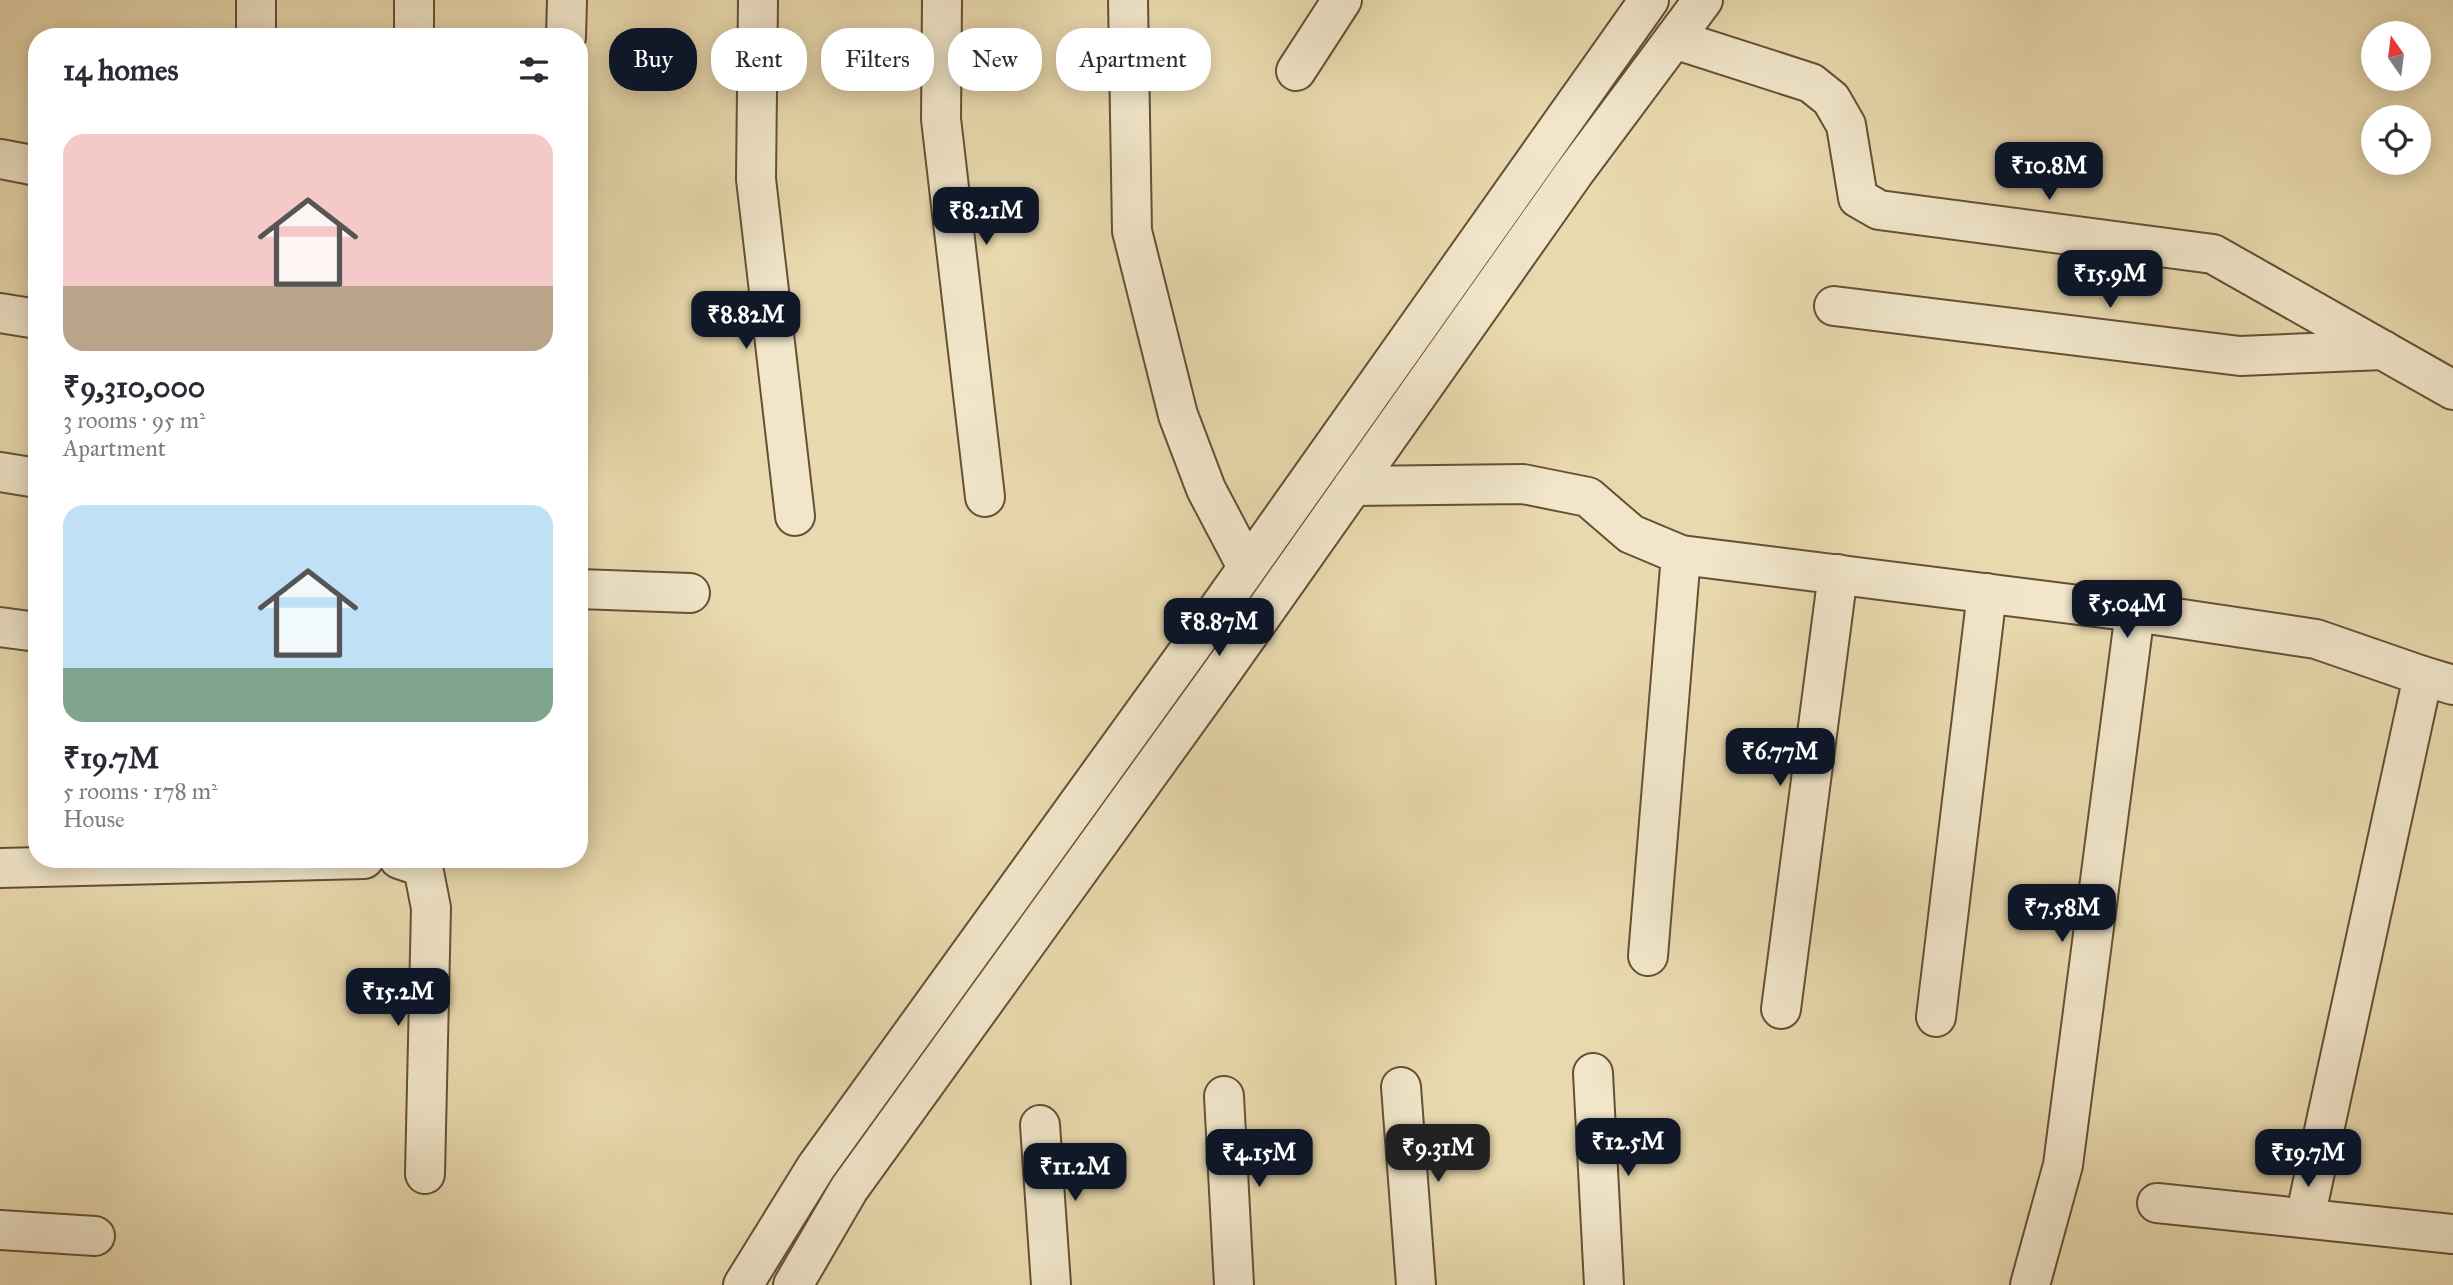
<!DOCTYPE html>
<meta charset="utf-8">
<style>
:root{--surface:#fff;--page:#f7f7f7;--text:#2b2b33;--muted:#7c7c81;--accent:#111827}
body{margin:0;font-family:"IM FELL Great Primer",serif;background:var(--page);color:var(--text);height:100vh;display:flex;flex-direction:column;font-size:26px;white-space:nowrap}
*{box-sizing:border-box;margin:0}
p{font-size:23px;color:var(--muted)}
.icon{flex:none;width:38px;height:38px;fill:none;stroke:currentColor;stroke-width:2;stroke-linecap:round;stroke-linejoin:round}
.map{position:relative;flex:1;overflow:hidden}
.panel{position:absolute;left:28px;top:28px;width:560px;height:840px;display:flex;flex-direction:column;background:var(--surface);border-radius:28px;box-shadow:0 4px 18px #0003}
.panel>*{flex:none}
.top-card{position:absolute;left:609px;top:28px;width:665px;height:63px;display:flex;gap:14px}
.needle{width:46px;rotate:346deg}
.fabs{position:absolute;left:2361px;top:21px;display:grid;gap:14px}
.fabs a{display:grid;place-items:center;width:70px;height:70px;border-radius:50%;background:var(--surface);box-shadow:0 4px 18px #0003;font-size:35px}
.price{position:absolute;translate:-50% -60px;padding:0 16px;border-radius:14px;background:var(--accent);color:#fff;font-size:23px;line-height:46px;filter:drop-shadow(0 2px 4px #0008)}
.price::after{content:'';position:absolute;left:50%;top:42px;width:21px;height:16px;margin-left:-10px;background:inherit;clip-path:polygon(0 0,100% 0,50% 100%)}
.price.current{background:#222;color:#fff}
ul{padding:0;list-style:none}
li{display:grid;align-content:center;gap:14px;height:371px;padding:0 35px}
li span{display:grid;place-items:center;height:217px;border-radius:21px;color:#555}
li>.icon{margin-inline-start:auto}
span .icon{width:126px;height:126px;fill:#fffc;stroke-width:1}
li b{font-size:30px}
h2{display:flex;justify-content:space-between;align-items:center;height:84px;padding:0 35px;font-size:30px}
.pill{padding:0 24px;border-radius:28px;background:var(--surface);box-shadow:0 4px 18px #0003;font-size:24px;line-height:63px}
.pill.current{background:var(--accent);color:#fff}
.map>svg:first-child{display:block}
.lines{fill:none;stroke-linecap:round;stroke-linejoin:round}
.minor-casing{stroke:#665035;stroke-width:42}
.tertiary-casing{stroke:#665035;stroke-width:42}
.minor{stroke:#f1e6ca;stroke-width:38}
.tertiary{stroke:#f1e6ca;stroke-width:38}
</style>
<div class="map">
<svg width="2453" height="1285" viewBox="0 0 2453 1285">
<rect width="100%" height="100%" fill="#e9d9ae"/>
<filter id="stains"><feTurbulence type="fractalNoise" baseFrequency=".00286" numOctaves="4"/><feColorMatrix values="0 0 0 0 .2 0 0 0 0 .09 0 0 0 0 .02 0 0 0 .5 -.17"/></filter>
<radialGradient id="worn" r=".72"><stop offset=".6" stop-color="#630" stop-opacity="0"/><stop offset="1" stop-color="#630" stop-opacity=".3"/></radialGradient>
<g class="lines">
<defs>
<g id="minor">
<path d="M758 0 756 179 795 516"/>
<path d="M942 0 941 119 985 497"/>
<path d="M1128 0 1132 231 1178 415 1206 489 1247 567"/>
<path d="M256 37V0"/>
<path d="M414 37V0"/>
<path d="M566 37 567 0"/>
<path d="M1674 39 1811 83 1831 99 1846 125 1858 198 1879 210 2213 254 2453 390"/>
<path d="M1296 71 1342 0"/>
<path d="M0 159 37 166"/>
<path d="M1834 306 2240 356 2383 350"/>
<path d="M0 313 37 319"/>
<path d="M0 472 37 478"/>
<path d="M1353 486 1523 484 1588 497 1631 534 1681 555 2135 612 2316 639 2423 676 2305 1218"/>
<path d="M579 589 690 593"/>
<path d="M0 627 37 632"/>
<path d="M2423 676 2453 685"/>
<path d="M399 859 423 867 431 908 425 1174"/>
<path d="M0 868 364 859"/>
<path d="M1648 956 1681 555"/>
<path d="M1781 1009 1838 574"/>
<path d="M1936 1017 1987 593"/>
<path d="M1593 1073 1604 1285"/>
<path d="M1401 1087 1416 1285"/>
<path d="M1224 1096 1234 1285"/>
<path d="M1040 1125 1051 1285"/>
<path d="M2157 1203 2453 1234"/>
<path d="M0 1230 95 1236"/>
<path d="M2030 1285 2063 1165 2135 612"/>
</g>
<g id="tertiary">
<path d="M743 1285 816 1167 1187 653 1649 0"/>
<path d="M793 1285 849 1189 1219 676 1574 173 1703 0"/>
</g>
</defs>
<use href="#minor" class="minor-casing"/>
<use href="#tertiary" class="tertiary-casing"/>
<use href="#minor" class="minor"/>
<use href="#tertiary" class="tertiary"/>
</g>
<rect width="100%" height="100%" filter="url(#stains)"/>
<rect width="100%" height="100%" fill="url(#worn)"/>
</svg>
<div class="fabs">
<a><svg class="needle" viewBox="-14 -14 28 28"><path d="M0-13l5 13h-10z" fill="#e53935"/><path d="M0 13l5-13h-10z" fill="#7c7c81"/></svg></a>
<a><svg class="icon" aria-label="locate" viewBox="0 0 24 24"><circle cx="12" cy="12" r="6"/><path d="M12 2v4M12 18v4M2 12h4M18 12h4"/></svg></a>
</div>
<b class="price" style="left:2049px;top:202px">₹10.8M</b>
<b class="price" style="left:986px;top:247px">₹8.21M</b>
<b class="price" style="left:2110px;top:310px">₹15.9M</b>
<b class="price" style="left:746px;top:351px">₹8.82M</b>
<b class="price" style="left:2127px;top:640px">₹5.04M</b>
<b class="price" style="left:1219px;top:658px">₹8.87M</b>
<b class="price" style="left:1780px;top:788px">₹6.77M</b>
<b class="price" style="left:2062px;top:944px">₹7.58M</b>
<b class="price" style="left:398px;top:1028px">₹15.2M</b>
<b class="price" style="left:1628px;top:1178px">₹12.5M</b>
<b class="price current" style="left:1438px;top:1184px">₹9.31M</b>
<b class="price" style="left:1259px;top:1189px">₹4.15M</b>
<b class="price" style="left:2308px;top:1189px">₹19.7M</b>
<b class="price" style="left:1075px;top:1203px">₹11.2M</b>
<div class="top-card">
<a class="pill current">Buy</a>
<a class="pill">Rent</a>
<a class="pill">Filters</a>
<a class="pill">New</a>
<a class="pill">Apartment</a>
</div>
<section class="panel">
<h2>14 homes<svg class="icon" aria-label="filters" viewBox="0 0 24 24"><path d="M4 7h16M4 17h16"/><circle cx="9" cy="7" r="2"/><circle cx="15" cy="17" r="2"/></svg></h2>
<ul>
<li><span style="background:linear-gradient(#f6c9c9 70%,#b9a48a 0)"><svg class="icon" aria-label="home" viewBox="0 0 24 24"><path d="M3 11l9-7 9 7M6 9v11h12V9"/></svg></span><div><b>₹9,310,000</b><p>3 rooms · 95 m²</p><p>Apartment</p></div></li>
<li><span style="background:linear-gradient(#bfe0f5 75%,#7fa58c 0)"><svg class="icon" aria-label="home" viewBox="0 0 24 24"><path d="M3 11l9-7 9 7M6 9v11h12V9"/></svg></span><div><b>₹19.7M</b><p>5 rooms · 178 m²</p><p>House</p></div></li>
</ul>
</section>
</div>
